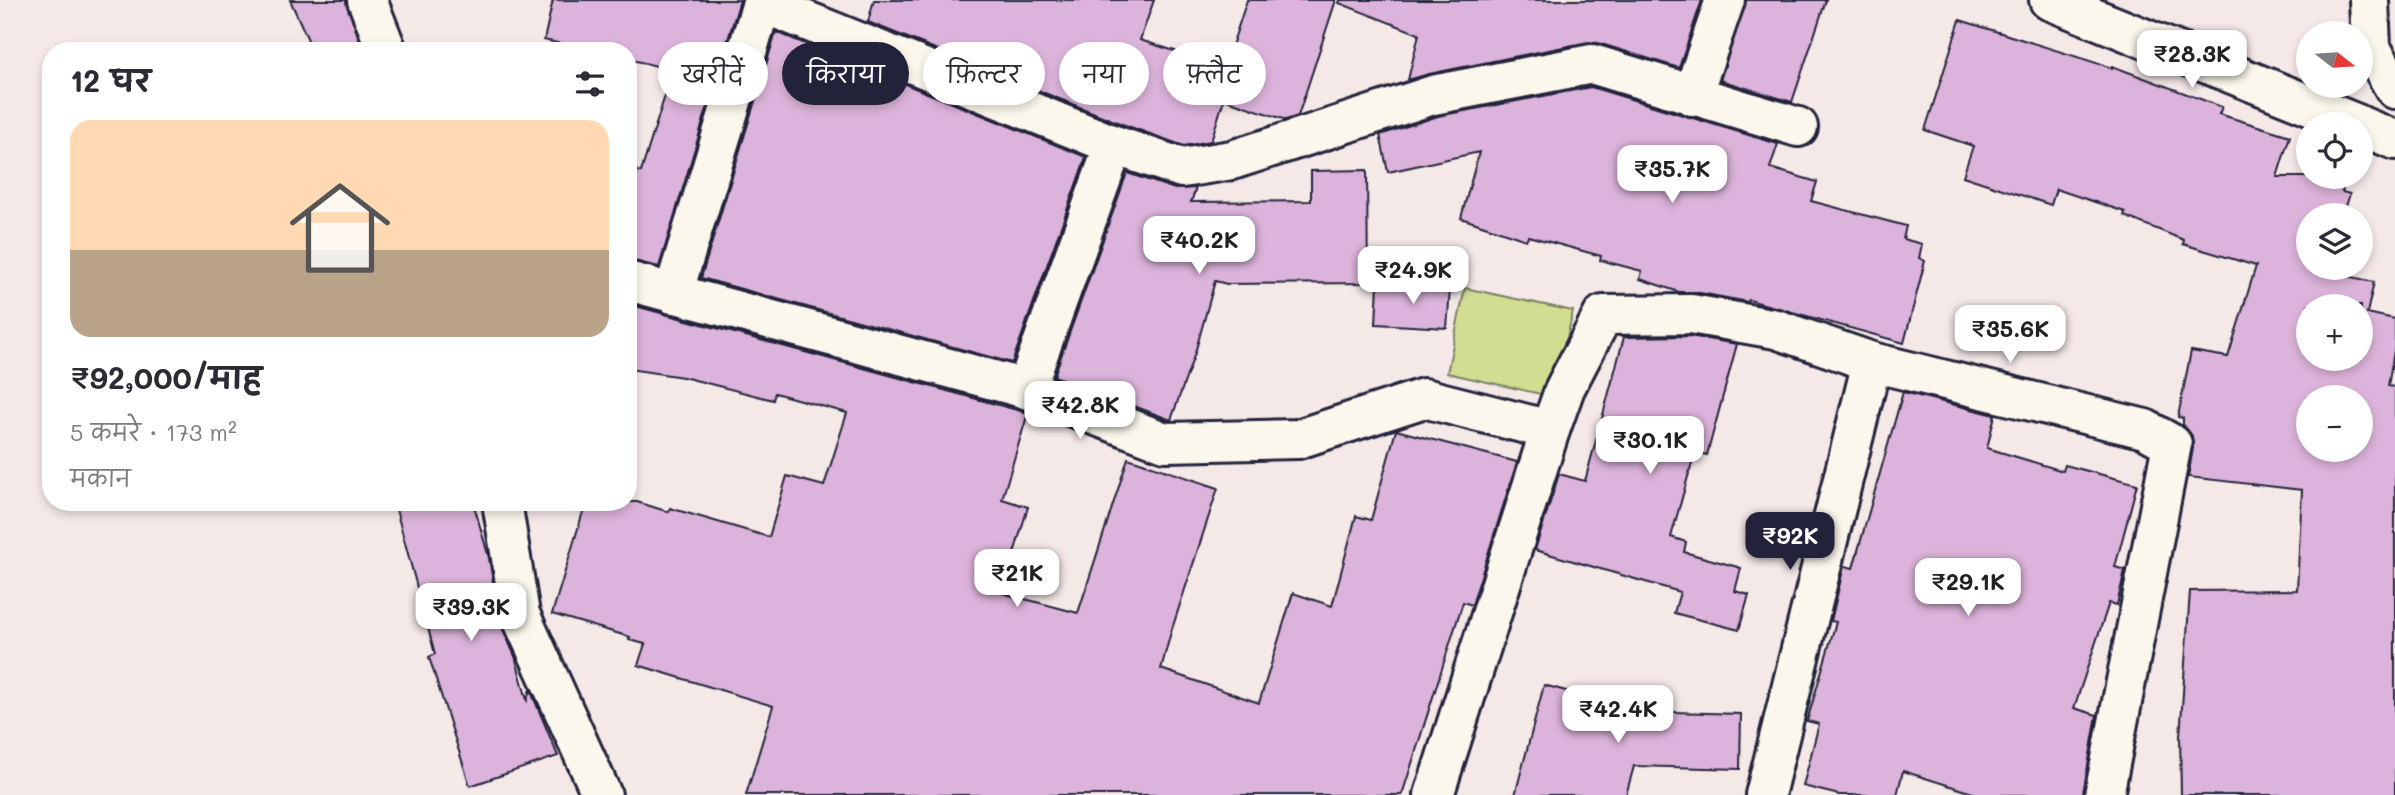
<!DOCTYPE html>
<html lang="hi">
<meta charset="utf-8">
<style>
:root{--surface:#fff;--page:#f2f2f3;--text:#2b2b33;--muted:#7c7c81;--accent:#22223b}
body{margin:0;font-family:Mali,"Playpen Sans Deva",sans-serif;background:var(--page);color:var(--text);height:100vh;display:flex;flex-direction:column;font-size:26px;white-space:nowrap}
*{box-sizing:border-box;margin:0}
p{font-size:23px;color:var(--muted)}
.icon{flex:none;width:38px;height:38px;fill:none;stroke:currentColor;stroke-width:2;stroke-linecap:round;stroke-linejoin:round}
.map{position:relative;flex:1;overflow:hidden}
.side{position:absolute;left:42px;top:42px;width:595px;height:469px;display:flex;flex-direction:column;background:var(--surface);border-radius:28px;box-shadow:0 4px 10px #0003}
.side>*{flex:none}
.top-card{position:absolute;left:658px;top:42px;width:665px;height:63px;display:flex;gap:14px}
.needle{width:46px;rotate:107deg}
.tools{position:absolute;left:2296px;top:21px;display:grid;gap:14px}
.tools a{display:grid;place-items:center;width:77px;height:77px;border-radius:50%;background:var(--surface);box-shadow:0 4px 10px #0003;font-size:35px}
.price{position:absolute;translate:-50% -60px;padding:0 16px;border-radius:14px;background:#fff;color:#222;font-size:23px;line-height:46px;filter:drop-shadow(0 2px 4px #0008)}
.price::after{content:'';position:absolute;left:50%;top:42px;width:21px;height:16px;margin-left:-10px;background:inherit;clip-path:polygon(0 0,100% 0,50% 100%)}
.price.on{background:var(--accent);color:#fff}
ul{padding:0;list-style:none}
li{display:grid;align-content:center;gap:14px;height:371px;padding:0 28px}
li span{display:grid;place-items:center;height:217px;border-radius:21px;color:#555}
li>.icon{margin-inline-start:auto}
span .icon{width:126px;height:126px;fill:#fffc;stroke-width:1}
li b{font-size:30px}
h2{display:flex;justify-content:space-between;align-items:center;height:84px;padding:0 28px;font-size:30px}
.pill{padding:0 24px;border-radius:32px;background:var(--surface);box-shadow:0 4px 10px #0003;font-size:24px;line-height:63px}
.pill.on{background:var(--accent);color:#fff}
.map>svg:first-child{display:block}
.green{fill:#d1dd90;stroke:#7a8066;stroke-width:2}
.building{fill:#dcb3da;stroke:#22223b;stroke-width:2;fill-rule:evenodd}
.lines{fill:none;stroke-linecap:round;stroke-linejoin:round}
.minor-casing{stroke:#22223b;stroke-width:44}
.major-casing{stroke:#22223b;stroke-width:44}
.minor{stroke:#fbf7ec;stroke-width:38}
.major{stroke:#fbf7ec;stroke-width:38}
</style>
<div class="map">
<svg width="2395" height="795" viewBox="0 0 2395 795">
<rect width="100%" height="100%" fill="#f5e9e8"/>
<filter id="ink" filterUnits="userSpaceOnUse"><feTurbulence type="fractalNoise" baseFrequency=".0143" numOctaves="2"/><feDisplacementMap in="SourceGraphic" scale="14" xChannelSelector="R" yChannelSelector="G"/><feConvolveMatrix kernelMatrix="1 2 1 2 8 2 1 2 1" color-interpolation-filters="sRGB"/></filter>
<g filter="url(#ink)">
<path class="green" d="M1465 288 1573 311 1554 397 1447 373Z"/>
<g class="building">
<path d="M290 0H346L363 51H313Z"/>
<path d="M553 0H740L659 267 628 260V169L641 172 673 70 628 59V51H592L544 40Z"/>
<path d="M874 0H1154L1140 40 1225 67 1247 0H1336L1298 116 1286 120 1224 99 1211 141 1184 146 1122 124 868 22Z"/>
<path d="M1340 0H1702L1679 68 1598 43 1588 42 1429 74 1408 80 1419 34 1339 3Z"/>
<path d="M1746 0H1826L1792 102 1720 80Z"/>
<path d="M1960 20 2112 68V66L2222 107 2219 114 2290 136 2277 177H2347L2342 192 2350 194 2343 215H2308V268H2327L2326 271 2374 282 2367 313 2395 319V345L2388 386 2395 387V795H2181L2180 736 2190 591 2297 590 2302 490 2188 477 2193 448 2192 436 2183 425V418L2178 417 2191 351 2228 357 2256 266 2183 244 2184 240 2124 216 2125 212 2056 189 2051 205 1963 176 1973 146 1925 130ZM2308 306H2361V359H2308ZM2308 397H2361V450H2308Z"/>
<path d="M776 32 1086 157 1012 363 701 278Z"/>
<path d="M1591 87 1778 144 1770 168 1817 182 1811 201 1906 226 1903 239 1922 244 1919 258 1925 261 1904 343 1749 300 1748 302 1695 292H1679L1640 279 1642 271 1600 260 1601 256 1528 236 1526 240 1461 218 1479 152 1388 172 1380 135 1438 116Z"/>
<path d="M1367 170 1368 283 1227 284 1215 281 1195 353 1171 420 1054 376 1127 173 1175 189 1196 188 1191 202 1311 201V171Z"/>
<path d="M1378 284 1450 289 1447 328 1376 324Z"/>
<path d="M628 304 1028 413 1002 499 1028 507 1002 593 1078 613 1128 458 1218 488 1171 632 1161 669 1259 703 1293 593 1332 606 1356 516 1371 520 1396 430 1517 462 1472 605 1463 602 1402 795H746L773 706 638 665 645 644 629 640 630 637 552 614 586 502H637L669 512 670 508 769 537 787 476 824 486 847 413 775 393 773 400 683 377 628 369Z"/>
<path d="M1689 336 1737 344 1707 455 1695 452 1671 537 1686 542 1684 552 1741 568 1735 591 1749 595 1739 630 1674 613 1680 592 1535 550 1559 474 1585 481 1624 337Z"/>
<path d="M1903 392 1995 415 1987 448 2063 471 2065 465 2137 484 2115 567 2125 570 2117 605 2109 603 2074 708 2097 715 2083 795H1979L1903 771 1897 795H1839L1803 786 1819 724 1807 721 1836 622 1831 621 1844 566 1853 568Z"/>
<path d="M394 502H473L489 558 500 623 515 656 527 700 530 689 558 756 470 786 429 657 435 654Z"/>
<path d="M1544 685 1639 711 1741 714 1740 769 1634 766 1626 795H1515Z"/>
</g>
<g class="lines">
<defs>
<g id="minor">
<path d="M367 0 387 51"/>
<path d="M2049 0 2357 124"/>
<path d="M1692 96 1725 0"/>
<path d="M2361 126 2395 140"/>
<path d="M628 281 1026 389 1165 442 1298 439 1424 398 1550 430"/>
<path d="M673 294 762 3 1114 145 1182 168 1232 160 1433 95 1592 64 1798 127"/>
<path d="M1026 389 1114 145"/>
<path d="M502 502 520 614 602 795"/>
<path d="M1434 795 1550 430 1565 388 1603 315 1691 314 1776 329 1872 362 2145 429 2172 444 2104 795"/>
<path d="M1765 795 1872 362"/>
</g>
<path id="major" d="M2369 0 2371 48 2395 89"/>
</defs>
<use href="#minor" class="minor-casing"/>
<use href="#major" class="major-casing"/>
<use href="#minor" class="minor"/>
<use href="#major" class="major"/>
</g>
</g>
</svg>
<div class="tools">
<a><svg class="needle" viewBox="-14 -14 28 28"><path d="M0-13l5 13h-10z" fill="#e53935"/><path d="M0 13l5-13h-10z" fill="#7c7c81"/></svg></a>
<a><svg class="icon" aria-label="locate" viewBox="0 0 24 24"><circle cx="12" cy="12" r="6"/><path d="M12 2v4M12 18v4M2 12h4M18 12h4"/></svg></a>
<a><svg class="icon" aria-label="layers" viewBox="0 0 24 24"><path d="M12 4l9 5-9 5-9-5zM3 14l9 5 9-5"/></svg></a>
<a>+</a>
<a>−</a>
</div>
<b class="price" style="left:2192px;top:90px">₹28.3K</b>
<b class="price" style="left:1672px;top:205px">₹35.7K</b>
<b class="price" style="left:1199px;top:276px">₹40.2K</b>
<b class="price" style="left:1413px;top:306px">₹24.9K</b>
<b class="price" style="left:2010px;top:365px">₹35.6K</b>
<b class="price" style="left:1080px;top:441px">₹42.8K</b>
<b class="price" style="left:1650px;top:476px">₹30.1K</b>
<b class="price on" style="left:1790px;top:572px">₹92K</b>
<b class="price" style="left:1017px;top:609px">₹21K</b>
<b class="price" style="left:1968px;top:618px">₹29.1K</b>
<b class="price" style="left:471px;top:643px">₹39.3K</b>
<b class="price" style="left:1618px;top:745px">₹42.4K</b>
<div class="top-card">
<a class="pill">खरीदें</a>
<a class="pill on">किराया</a>
<a class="pill">फ़िल्टर</a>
<a class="pill">नया</a>
<a class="pill">फ़्लैट</a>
</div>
<section class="side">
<h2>12 घर<svg class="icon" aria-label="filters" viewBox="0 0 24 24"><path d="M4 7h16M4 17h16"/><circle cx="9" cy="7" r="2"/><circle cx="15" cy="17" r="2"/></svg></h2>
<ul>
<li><span style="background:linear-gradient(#ffd9b3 60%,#b9a48a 0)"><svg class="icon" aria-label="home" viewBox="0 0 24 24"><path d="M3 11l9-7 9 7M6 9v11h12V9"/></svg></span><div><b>₹92,000/माह</b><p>5 कमरे · 173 m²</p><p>मकान</p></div></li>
</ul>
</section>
</div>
